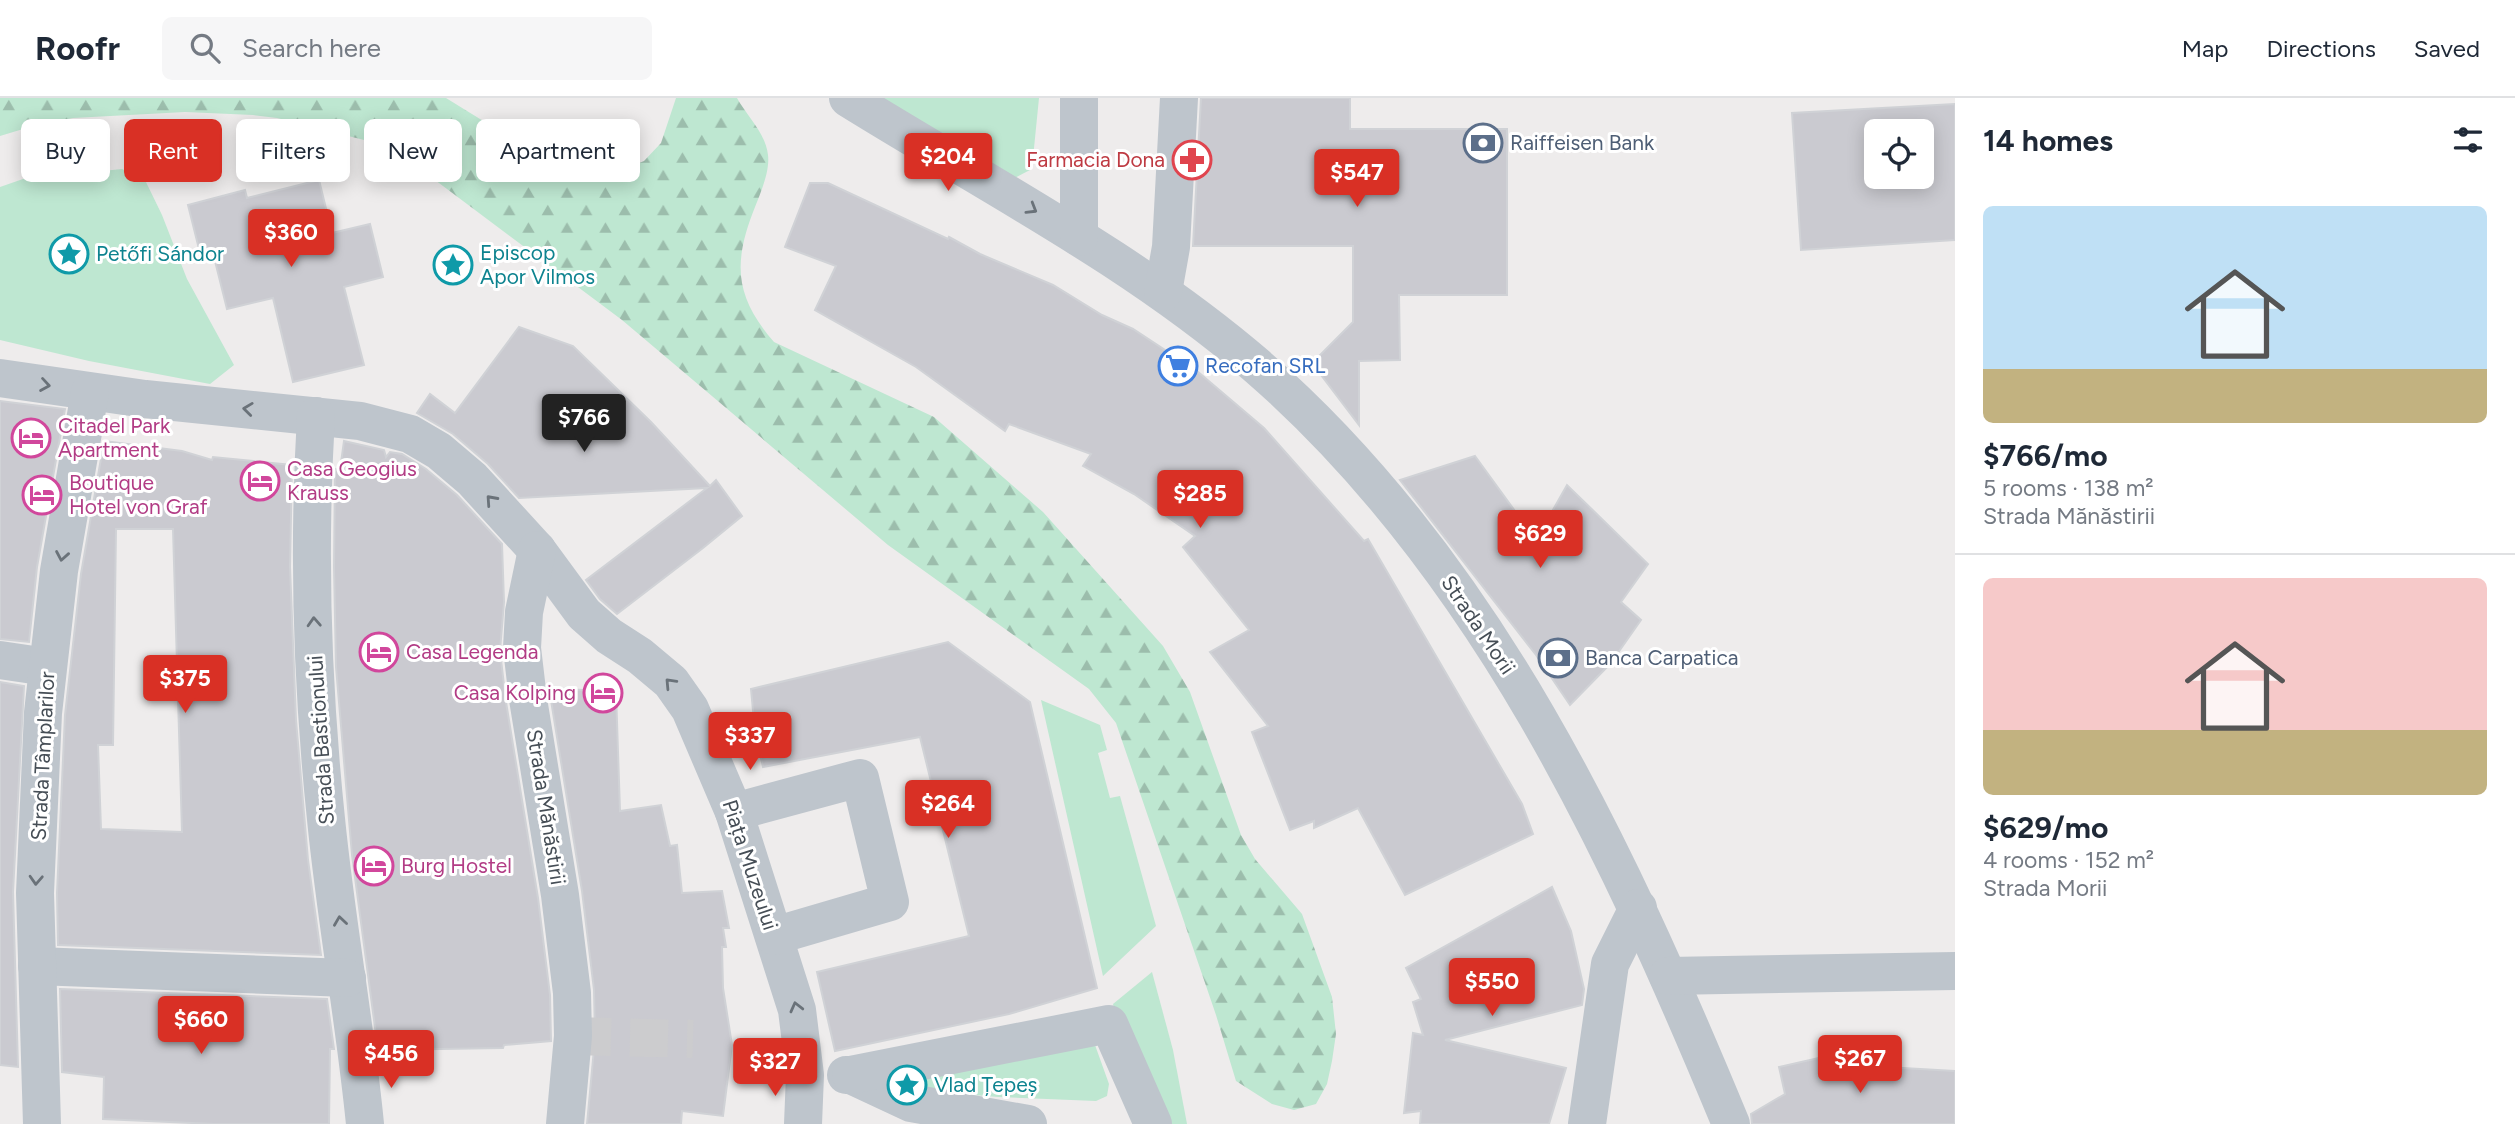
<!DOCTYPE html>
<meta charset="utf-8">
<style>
:root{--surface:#fff;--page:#f6f6f7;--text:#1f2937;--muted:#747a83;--line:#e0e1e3;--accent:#d93025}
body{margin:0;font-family:Figtree,sans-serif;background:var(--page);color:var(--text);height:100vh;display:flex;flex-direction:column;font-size:26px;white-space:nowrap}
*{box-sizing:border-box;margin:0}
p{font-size:23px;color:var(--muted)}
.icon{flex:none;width:38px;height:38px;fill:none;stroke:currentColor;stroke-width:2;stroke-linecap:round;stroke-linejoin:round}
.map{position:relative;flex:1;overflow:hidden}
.sheet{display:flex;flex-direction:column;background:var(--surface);width:560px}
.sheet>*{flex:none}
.banner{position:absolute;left:21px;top:21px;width:665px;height:63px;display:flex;gap:14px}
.controls{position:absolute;left:1864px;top:21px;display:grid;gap:14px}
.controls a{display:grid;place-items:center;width:70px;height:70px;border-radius:10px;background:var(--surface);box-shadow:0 4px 18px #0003;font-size:35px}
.price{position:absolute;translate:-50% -60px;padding:0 16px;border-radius:7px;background:var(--accent);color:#fff;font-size:23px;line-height:46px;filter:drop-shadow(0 2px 4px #0008)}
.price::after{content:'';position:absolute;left:50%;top:42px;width:21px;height:16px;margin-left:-10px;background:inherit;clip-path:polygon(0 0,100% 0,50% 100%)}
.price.current{background:#222;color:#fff}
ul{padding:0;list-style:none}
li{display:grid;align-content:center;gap:14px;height:371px;padding:0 28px}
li+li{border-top:2px solid var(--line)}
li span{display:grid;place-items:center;height:217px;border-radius:10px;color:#555}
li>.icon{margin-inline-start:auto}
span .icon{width:126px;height:126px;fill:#fffc;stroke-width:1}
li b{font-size:30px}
h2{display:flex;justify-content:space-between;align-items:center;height:84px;padding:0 28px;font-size:30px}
.pill{padding:0 24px;border-radius:10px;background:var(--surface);box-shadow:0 4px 18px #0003;font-size:24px;line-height:63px}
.pill.current{background:var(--accent);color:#fff}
header{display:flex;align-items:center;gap:42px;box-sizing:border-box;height:98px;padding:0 35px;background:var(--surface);border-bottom:2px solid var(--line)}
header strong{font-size:33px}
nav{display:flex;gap:38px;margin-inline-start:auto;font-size:24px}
.search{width:490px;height:63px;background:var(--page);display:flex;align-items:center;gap:18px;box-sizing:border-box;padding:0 24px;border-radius:10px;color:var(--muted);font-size:26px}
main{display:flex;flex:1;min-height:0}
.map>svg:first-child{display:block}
.green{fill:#bee7d1}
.forest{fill:url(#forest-firs)}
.building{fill:#cacad0;stroke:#d0d2d6;stroke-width:2;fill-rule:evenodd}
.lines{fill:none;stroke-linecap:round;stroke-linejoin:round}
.minor-tunnel{stroke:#ccccce;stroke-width:38;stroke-dasharray:38 19;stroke-linecap:butt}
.minor{stroke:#bec5cc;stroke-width:38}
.oneway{stroke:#6a7279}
.labels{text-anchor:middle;stroke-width:6;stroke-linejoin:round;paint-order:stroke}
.service-label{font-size:21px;fill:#4e5e75;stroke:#fff;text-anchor:start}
.health-label{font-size:21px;fill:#be3a42;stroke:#fff;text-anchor:end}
.culture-label{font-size:21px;fill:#0d838f;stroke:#fff;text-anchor:start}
.shop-label{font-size:21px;fill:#366cbe;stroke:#fff;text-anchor:start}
.hotel-label{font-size:21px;fill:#b23c85;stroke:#fff;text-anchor:start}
.street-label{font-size:21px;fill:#464e56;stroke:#fff}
</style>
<header>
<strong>Roofr</strong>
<div class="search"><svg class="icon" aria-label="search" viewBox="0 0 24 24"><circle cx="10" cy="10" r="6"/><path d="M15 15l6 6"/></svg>Search here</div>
<nav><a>Map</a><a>Directions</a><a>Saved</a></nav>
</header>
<main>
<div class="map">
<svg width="1955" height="1026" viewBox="0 0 1955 1026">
<defs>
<pattern id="forest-firs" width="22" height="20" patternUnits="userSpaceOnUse" patternTransform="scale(1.75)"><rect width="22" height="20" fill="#bee7d1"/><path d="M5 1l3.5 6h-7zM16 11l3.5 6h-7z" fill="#9cbdac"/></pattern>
</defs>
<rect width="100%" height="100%" fill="#eeecec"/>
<g class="green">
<path d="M862 0H1039L1033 60 1030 72 1011 82Z"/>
<path d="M122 71 145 82 162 117 187 181 234 267 210 286 89 263 0 242V89L23 81Z"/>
<path d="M1041 602 1100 627 1107 652 1098 655 1110 700 1120 698 1156 828 1103 878Z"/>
<path d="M1152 874 1173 952 1187 1026H1163L1137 977 1113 906Z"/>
<path d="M1095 947 1109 986 1107 998 1096 1003 998 999 938 994 920 995 918 979Z"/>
</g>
<path class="forest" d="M0 0H446L548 63 572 72 597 76 620 73 644 63 661 45 676 0H737C747 18 766 36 768 57 770 73 761 94 755 109 733 164 734 198 774 244L934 319 1043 414 1163 548 1190 594 1241 737 1255 761 1302 816 1332 899 1336 936 1332 963 1327 986 1316 1006 1294 1012 1272 1006 1236 983 1216 917 1116 625 1089 591 888 447 622 222 431 79 398 58 368 43 277 20 253 17 185 14 73 20 33 28 0 38Z"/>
<g class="building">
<path d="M1201 0H1350V31H1507V197H1399L1400 262 1359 263V327L1312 265 1353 224V148H1193Z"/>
<path d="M1955 6V142L1801 152 1792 15ZM1876 33H1922V79H1876Z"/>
<path d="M319 82 332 135 370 126 383 179 344 189 364 267 293 284 273 200 227 211 213 155 201 159 188 107 245 92 247 100Z"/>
<path d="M810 85H828L948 141 949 139 980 156 1053 187 1102 217 1133 231 1197 273 1264 330 1364 443 1368 441 1522 706 1533 736 1405 797 1358 710 1314 730V723L1290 732 1252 634 1268 628 1210 554 1249 532 1183 449 1195 438 1134 396 1083 368 1091 356 1009 326 1005 333 916 269 815 212 836 168 785 149Z"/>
<path d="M519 229 573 248 651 324 710 388 716 382 742 418 703 450 617 516 600 501 586 482 707 390 519 400 488 366 453 336 417 315 430 296 455 315Z"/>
<path d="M0 303 65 311 37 469 29 544 0 541Z"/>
<path d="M104 343 182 353 212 362 213 359 292 367 290 469 296 622 308 762 321 857 58 847 57 795 65 617 81 476ZM116 431H173L182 734 101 731 98 647H113Z"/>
<path d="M344 343 384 352 386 359 390 354 402 356 426 371 457 397 502 446 504 504 500 553 506 604 538 800 550 897 551 943 504 947 503 950 378 952 352 757 336 569 334 469 335 371 340 372Z"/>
<path d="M1475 358 1536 442 1567 387 1648 466 1621 504 1641 522 1610 566 1570 607 1536 557 1400 382Z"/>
<path d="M948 544 1030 604 1097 890 1009 916 835 953 817 874 969 838 920 639 763 669 755 634 751 591Z"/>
<path d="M0 584 24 588 13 794 18 969 0 967Z"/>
<path d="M549 590 616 594 620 713 661 707 670 748 677 747 682 795 722 793 729 830H723L726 849H722L723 890 732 947 723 1018 682 1013 681 1026H587L595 940 594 892 582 793Z"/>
<path d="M1552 789 1571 833 1584 891 1582 907 1445 942 1566 970 1549 1026H1420L1421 1013 1404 1015 1413 935 1423 937 1413 904 1421 901 1406 870Z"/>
<path d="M60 891 327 901 334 951H330L329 1026H214L103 1021 104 979 62 974Z"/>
<path d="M1823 959 1850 963 1851 967 1955 973V1026H1752L1751 1016 1785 996 1779 969Z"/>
</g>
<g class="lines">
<path class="minor-tunnel" d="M573 938 693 941"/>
<g class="minor">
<path d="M848 0C986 86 1133 161 1257 268 1486 467 1617 751 1731 1026"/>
<path d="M1079 0V139"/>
<path d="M1163 194 1171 149 1179 0"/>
<path d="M0 280 145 301 360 323 410 336 439 353 472 381 537 452 584 516 609 538 640 558 671 584 690 611 734 714 797 912 805 977 803 1026"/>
<path d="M316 318C308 452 312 587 326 721 336 823 355 924 365 1026"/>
<path d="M537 452 524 514 522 550 528 601 560 797 572 895 573 938 565 1026"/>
<path d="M0 562 47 569"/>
<path d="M734 714 860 680 890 804 774 838"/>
<path d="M37 868 347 880"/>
<path d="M1668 878 1955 873"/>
<path d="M846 977H851L911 1005 1028 1026"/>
<path d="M851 977 1109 926 1153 1026"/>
<path d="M42 1026 35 795 43 615 59 473 90 294"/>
<path d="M1587 1026 1610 866 1638 810"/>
</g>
</g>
<defs><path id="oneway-chevron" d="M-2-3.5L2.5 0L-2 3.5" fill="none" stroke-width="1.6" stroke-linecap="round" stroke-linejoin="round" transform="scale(1.75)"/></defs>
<g class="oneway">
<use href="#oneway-chevron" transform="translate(1032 111) rotate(31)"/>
<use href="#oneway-chevron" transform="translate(45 287) rotate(9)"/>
<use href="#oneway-chevron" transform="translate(248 311) rotate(-173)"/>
<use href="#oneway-chevron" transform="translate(491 402) rotate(-132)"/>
<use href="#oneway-chevron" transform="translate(62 458) rotate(100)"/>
<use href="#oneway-chevron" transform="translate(314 524) rotate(-93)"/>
<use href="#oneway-chevron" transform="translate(670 585) rotate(-133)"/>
<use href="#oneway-chevron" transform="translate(36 782) rotate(93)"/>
<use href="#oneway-chevron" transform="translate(340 823) rotate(-98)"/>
<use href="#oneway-chevron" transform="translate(796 909) rotate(-104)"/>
</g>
<defs>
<symbol id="bank-ring" viewBox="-11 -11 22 22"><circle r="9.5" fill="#fff" stroke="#5c6f8a" stroke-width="1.5"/><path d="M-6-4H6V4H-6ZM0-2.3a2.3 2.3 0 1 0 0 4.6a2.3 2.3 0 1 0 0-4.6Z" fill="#5c6f8a"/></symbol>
<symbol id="pharmacy-ring" viewBox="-11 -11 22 22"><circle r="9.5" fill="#fff" stroke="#e0444e" stroke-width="1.5"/><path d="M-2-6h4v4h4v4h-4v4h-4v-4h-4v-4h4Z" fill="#e0444e"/></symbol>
<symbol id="sight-ring" viewBox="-11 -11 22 22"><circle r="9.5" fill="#fff" stroke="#0f9aa8" stroke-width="1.5"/><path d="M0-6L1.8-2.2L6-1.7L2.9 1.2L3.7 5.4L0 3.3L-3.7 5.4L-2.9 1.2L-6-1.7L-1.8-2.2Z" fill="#0f9aa8"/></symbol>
<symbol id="supermarket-ring" viewBox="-11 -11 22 22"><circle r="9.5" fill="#fff" stroke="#3f7fe0" stroke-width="1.5"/><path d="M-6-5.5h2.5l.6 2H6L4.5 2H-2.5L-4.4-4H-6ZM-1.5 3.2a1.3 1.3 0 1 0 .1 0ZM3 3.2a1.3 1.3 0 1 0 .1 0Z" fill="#3f7fe0"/></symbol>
<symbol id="hotel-ring" viewBox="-11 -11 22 22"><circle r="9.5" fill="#fff" stroke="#d1479c" stroke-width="1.5"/><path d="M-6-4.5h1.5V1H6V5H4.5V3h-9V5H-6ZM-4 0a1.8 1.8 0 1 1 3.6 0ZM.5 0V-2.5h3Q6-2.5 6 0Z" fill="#d1479c"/></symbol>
</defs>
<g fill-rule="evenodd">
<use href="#bank-ring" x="1461" y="23" width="44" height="44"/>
<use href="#pharmacy-ring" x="1170" y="40" width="44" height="44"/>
<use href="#sight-ring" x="47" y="134" width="44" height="44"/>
<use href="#sight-ring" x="431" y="145" width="44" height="44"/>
<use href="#supermarket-ring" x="1156" y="246" width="44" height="44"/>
<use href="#hotel-ring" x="9" y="318" width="44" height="44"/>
<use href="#hotel-ring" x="238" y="361" width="44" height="44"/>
<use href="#hotel-ring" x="20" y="375" width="44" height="44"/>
<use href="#hotel-ring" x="357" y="532" width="44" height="44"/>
<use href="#bank-ring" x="1536" y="538" width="44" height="44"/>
<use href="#hotel-ring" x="581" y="573" width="44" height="44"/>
<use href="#hotel-ring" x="352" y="746" width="44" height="44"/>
<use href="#sight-ring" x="885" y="965" width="44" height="44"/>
</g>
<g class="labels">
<g class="service-label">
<text x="1510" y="52">Raiffeisen Bank</text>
<text x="1585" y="567">Banca Carpatica</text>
</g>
<g class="health-label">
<text x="1165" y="69">Farmacia Dona</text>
</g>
<g class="culture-label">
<text x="480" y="162">Episcop<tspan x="480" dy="24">Apor Vilmos</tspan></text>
<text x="96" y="163">Petőfi Sándor</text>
<text x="934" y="994">Vlad Țepeș</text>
</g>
<g class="shop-label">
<text x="1205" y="275">Recofan SRL</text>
</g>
<g class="hotel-label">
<text x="58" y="335">Citadel Park<tspan x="58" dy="24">Apartment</tspan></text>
<text x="287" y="378">Casa Geogius<tspan x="287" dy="24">Krauss</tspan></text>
<text x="69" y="392">Boutique<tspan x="69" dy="24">Hotel von Graf</tspan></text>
<text x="406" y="561">Casa Legenda</text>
<text x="576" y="602" text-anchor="end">Casa Kolping</text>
<text x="401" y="775">Burg Hostel</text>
</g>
<g class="street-label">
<text transform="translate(1478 527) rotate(56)" y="7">Strada Morii</text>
<text transform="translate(321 642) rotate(-94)" y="7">Strada Bastionului</text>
<text transform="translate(43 658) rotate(-87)" y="7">Strada Tâmplarilor</text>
<text transform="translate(546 709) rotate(81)" y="7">Strada Mănăstirii</text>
<text transform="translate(750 767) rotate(72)" y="7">Piața Muzeului</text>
</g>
</g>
</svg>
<div class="controls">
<a><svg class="icon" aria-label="locate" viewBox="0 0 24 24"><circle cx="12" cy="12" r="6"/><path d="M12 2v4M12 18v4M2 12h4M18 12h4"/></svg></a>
</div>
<b class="price" style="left:948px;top:95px">$204</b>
<b class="price" style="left:1357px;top:111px">$547</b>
<b class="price" style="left:291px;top:171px">$360</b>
<b class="price current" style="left:584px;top:356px">$766</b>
<b class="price" style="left:1200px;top:432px">$285</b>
<b class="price" style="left:1540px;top:472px">$629</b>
<b class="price" style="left:185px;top:617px">$375</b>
<b class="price" style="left:750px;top:674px">$337</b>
<b class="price" style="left:948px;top:742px">$264</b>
<b class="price" style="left:1492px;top:920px">$550</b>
<b class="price" style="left:201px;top:958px">$660</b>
<b class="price" style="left:391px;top:992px">$456</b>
<b class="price" style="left:1860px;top:997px">$267</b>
<b class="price" style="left:775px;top:1000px">$327</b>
<div class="banner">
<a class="pill">Buy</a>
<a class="pill current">Rent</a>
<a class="pill">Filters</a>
<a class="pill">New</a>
<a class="pill">Apartment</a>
</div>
</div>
<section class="sheet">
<h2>14 homes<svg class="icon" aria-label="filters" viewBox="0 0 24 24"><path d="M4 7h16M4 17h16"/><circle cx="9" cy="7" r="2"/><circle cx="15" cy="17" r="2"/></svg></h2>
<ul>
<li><span style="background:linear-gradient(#bfe0f5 75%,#c2b280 0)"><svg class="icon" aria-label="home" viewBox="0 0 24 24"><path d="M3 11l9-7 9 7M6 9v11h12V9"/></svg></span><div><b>$766/mo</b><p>5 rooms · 138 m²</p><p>Strada Mănăstirii</p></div></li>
<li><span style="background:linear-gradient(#f6c9c9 70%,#c2b280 0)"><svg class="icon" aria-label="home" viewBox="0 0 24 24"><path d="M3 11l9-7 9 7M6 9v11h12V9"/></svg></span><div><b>$629/mo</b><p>4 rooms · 152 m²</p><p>Strada Morii</p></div></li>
</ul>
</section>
</main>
